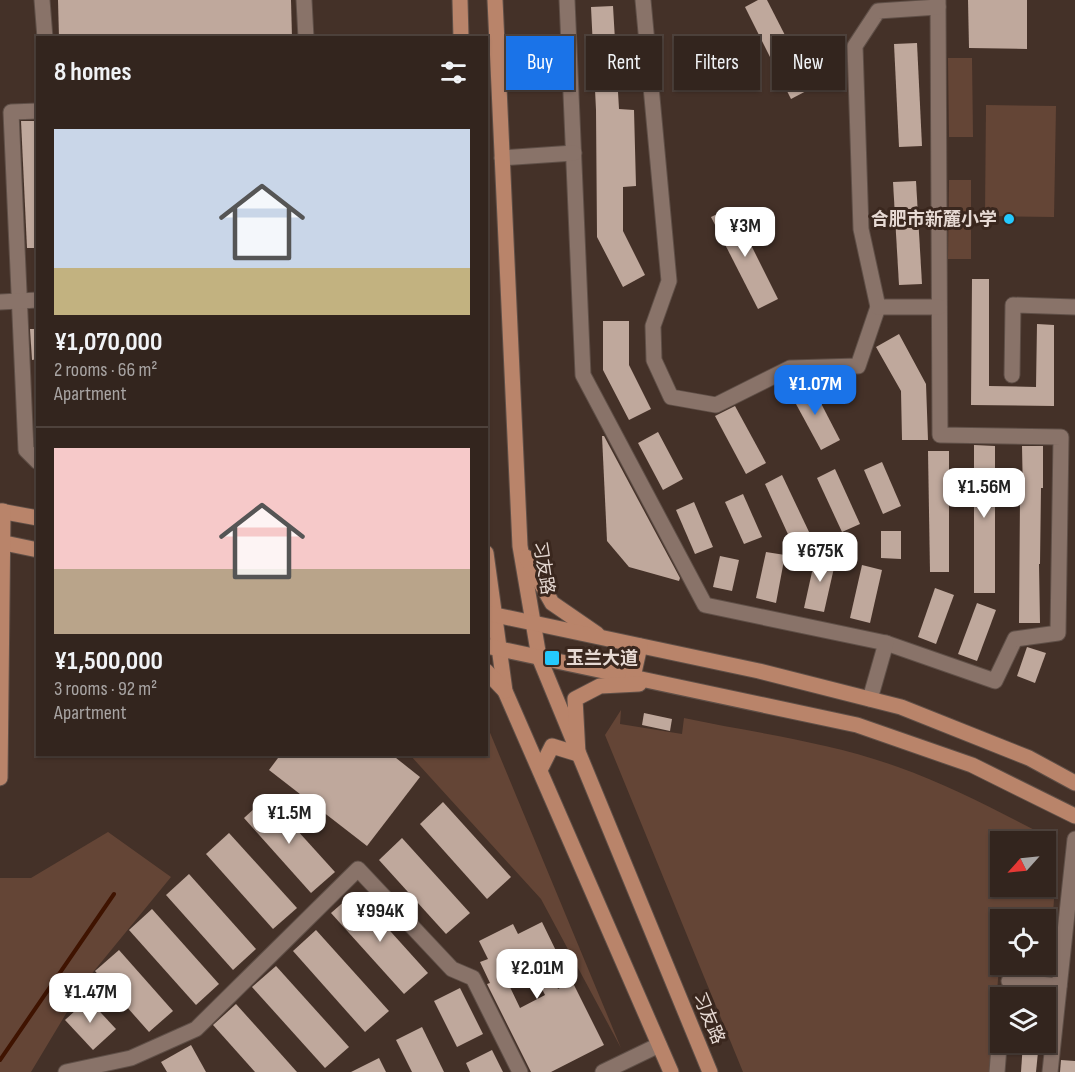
<!DOCTYPE html>
<meta charset="utf-8">
<style>
:root{--surface:#33251e;--page:#3e312b;--text:#f1f3f6;--muted:#a9a5a4;--line:#4e423c;--accent:#1a73e8}
body{margin:0;font-family:"Sofia Sans Condensed","Noto Sans SC",sans-serif;background:var(--page);color:var(--text);height:100vh;display:flex;flex-direction:column;font-size:22px;white-space:nowrap}
*{box-sizing:border-box;margin:0}
p{font-size:20px;color:var(--muted)}
.icon{flex:none;width:33px;height:33px;fill:none;stroke:currentColor;stroke-width:2;stroke-linecap:round;stroke-linejoin:round}
.map{position:relative;flex:1;overflow:hidden}
.side{position:absolute;left:36px;top:36px;width:452px;height:720px;display:flex;flex-direction:column;background:var(--surface);border-radius:0px;box-shadow:0 2px 4px #0004,0 0 0 2px var(--line)}
.side>*{flex:none}
.guide{position:absolute;left:506px;top:36px;width:478px;height:54px;display:flex;gap:12px}
.needle{width:39px;rotate:243deg}
.tools{position:absolute;left:990px;top:831px;display:grid;gap:12px}
.tools a{display:grid;place-items:center;width:66px;height:66px;border-radius:0px;background:var(--surface);box-shadow:0 2px 4px #0004,0 0 0 2px var(--line);font-size:30px}
.price{position:absolute;translate:-50% -51px;padding:0 14px;border-radius:12px;background:#fff;color:#222;font-size:20px;line-height:39px;filter:drop-shadow(0 2px 3px #0008)}
.price::after{content:'';position:absolute;left:50%;top:36px;width:18px;height:14px;margin-left:-9px;background:inherit;clip-path:polygon(0 0,100% 0,50% 100%)}
.price.on{background:var(--accent);color:#fff}
ul{padding:0;list-style:none}
li{display:grid;align-content:center;gap:12px;height:318px;padding:0 18px}
li+li{border-top:2px solid var(--line)}
li span{display:grid;place-items:center;height:186px;border-radius:0px;color:#555}
li>.icon{margin-inline-start:auto}
span .icon{width:108px;height:108px;fill:#fffc;stroke-width:1}
li b{font-size:26px}
h2{display:flex;justify-content:space-between;align-items:center;height:72px;padding:0 18px;font-size:26px}
.chip{padding:0 21px;border-radius:0px;background:var(--surface);box-shadow:0 2px 4px #0004,0 0 0 2px var(--line);font-size:21px;line-height:54px}
.chip.on{background:var(--accent);color:#fff}
.map>svg:first-child{display:block}
.green{fill:#644536;fill-rule:evenodd}
.lines{fill:none;stroke-linecap:round;stroke-linejoin:round}
.stream{stroke:#3f1300;stroke-width:4}
.building{fill:#bfa89c;fill-rule:evenodd}
.minor-casing{stroke:#5f4f47;stroke-width:17}
.major-casing{stroke:#5f4f47;stroke-width:17}
.minor{stroke:#897369;stroke-width:15}
.major{stroke:#b9846a;stroke-width:15}
.poi-dot{fill:#24c9fe;stroke:#3a271e;stroke-width:2}
.labels{text-anchor:middle;stroke-width:6;stroke-linejoin:round;paint-order:stroke}
.poi-label{font-size:18px;font-weight:bold;fill:#e6d9d3;stroke:#3a271e;text-anchor:end}
.street-label{font-size:18px;fill:#e6d9d3;stroke:#3a271e}
</style>
<div class="map">
<svg width="1075" height="1072" viewBox="0 0 1075 1072">
<rect width="100%" height="100%" fill="#443128"/>
<g class="green">
<path d="M948 58H972L973 137H949Z"/>
<path d="M986 105 1056 106 1054 217 985 216Z"/>
<path d="M949 180H971V259H948Z"/>
<path d="M621 710 620 724 682 734 684 718C755 733 829 742 898 767 954 787 1005 815 1058 842L1050 957H1046V920H1000V953L991 1072H743L605 735ZM1000 842H1046V886H1000Z"/>
<path d="M486 723 621 1048 541 899 410 755 486 754Z"/>
<path d="M108 832 171 877 85 982 31 1072H0V878H31Z"/>
</g>
<g class="lines">
<path class="stream" d="M0 1060 114 894"/>
</g>
<g class="building">
<path d="M58 0H291L292 38H59Z"/>
<path d="M758 0H767L812 88 791 99 745 7Z"/>
<path d="M968 0H1027V49L969 48Z"/>
<path d="M613 6 619 109 634 110 636 186 623 187V231L645 275 623 287 597 237 596 110 591 7Z"/>
<path d="M917 43 922 146 899 147 894 44Z"/>
<path d="M21 121H38V248H27Z"/>
<path d="M916 181 922 284 899 285 893 182Z"/>
<path d="M732 207 778 299 758 309 711 217Z"/>
<path d="M972 279H989V386L1036 387 1037 324 1054 325V406L971 405Z"/>
<path d="M603 321H629V365L651 409 629 420 603 370Z"/>
<path d="M30 329H38V359L32 360Z"/>
<path d="M899 334 926 384 928 440H902L901 391 876 347Z"/>
<path d="M810 382 840 440 821 450 790 393Z"/>
<path d="M735 406 766 463 746 474 715 416Z"/>
<path d="M658 432 683 479 663 490 638 443Z"/>
<path d="M602 436H604L680 578 679 581 629 567 607 541Z"/>
<path d="M974 445 995 446V593H974Z"/>
<path d="M1022 446H1043V488H1041L1040 564H1039L1040 623H1019L1020 497H1023Z"/>
<path d="M928 451H949V572H930Z"/>
<path d="M882 462 901 506 883 514 864 470Z"/>
<path d="M835 469 860 524 842 532 817 478Z"/>
<path d="M782 475 810 534 792 543 765 484Z"/>
<path d="M743 494 762 537 744 544 725 502Z"/>
<path d="M694 502 713 547 695 554 676 510Z"/>
<path d="M881 531H901V559L881 558Z"/>
<path d="M766 552 785 555 776 603 756 598Z"/>
<path d="M816 554 836 559 824 612 804 608Z"/>
<path d="M720 556 739 560 732 591 713 587Z"/>
<path d="M862 565 882 570 870 623 850 618Z"/>
<path d="M935 588 954 595 936 644 918 637Z"/>
<path d="M977 603 996 610 977 661 958 654Z"/>
<path d="M1027 647 1046 653 1035 683 1017 676Z"/>
<path d="M644 713 672 719 670 731 642 725Z"/>
<path d="M281 754H391L420 777 367 846 269 770Z"/>
<path d="M267 797 335 872 311 893 244 818Z"/>
<path d="M443 802 511 877 487 899 420 824Z"/>
<path d="M229 833 297 908 273 929 206 854Z"/>
<path d="M402 838 470 913 446 934 379 860Z"/>
<path d="M189 874 256 949 233 970 166 895Z"/>
<path d="M355 892 428 973 404 994 331 913Z"/>
<path d="M152 909 219 984 196 1005 129 930Z"/>
<path d="M542 922 560 959 547 965 558 989 572 981 604 1045 551 1072H531L487 984 490 983 480 962 488 959 479 941 513 924 518 934ZM534 973 545 995 520 1008 509 985Z"/>
<path d="M316 930 389 1011 365 1032 293 951Z"/>
<path d="M119 950 173 1011 149 1032 95 971Z"/>
<path d="M1003 964H1034L1033 974 1010 971 1002 974Z"/>
<path d="M276 966 349 1047 325 1068 252 987Z"/>
<path d="M460 988 483 1034 457 1047 434 1001Z"/>
<path d="M88 999 116 1029 93 1050 65 1020Z"/>
<path d="M236 1004 297 1072H255L213 1025Z"/>
<path d="M422 1027 444 1072H412L396 1040Z"/>
<path d="M1023 1042H1039L1036 1072H1021Z"/>
<path d="M191 1045 206 1072H167L161 1062Z"/>
<path d="M492 1050 503 1072H470L466 1063Z"/>
<path d="M379 1058 386 1072H351Z"/>
<path d="M1061 1060 1075 1061V1072H1060Z"/>
</g>
<g class="lines">
<defs>
<g id="minor">
<path d="M42 0 45 38"/>
<path d="M304 0 306 38"/>
<path d="M567 0 583 375 705 605 886 643 995 681 1015 639 1058 633 1061 437 940 435 938 0"/>
<path d="M643 0 669 281 653 326 654 360 671 397 716 405 790 368 858 366 878 307"/>
<path d="M938 7 878 11 855 46 861 229 878 307H939"/>
<path d="M38 111 11 112 26 450 38 462"/>
<path d="M502 158 574 153"/>
<path d="M0 302 38 300"/>
<path d="M1012 375 1013 305 1075 307"/>
<path d="M870 699 886 643"/>
<path d="M1009 981 1059 986"/>
<path d="M66 1072 131 1058 196 1029 358 869 452 969 473 978 520 1072"/>
<path d="M603 1072 659 1045"/>
<path d="M997 1072 1000 1034"/>
<path d="M1050 1072 1075 839"/>
</g>
<g id="major">
<path d="M460 0 461 38"/>
<path d="M495 0 520 546 539 657 710 1072"/>
<path d="M0 511 38 518"/>
<path d="M0 542 38 550"/>
<path d="M486 553 505 691 671 1072"/>
<path d="M526 557 552 603 597 634"/>
<path d="M486 613 759 671 901 707 1029 758 1075 783"/>
<path d="M486 646 857 725 972 765 1075 816"/>
<path d="M486 671 505 691"/>
<path d="M633 677 640 646"/>
<path d="M540 770 552 746 578 754 575 699 600 686 639 684"/>
<path d="M0 778 3 511"/>
</g>
</defs>
<use href="#minor" class="minor-casing"/>
<use href="#major" class="major-casing"/>
<use href="#minor" class="minor"/>
<use href="#major" class="major"/>
</g>
<g class="poi-dot">
<circle cx="1009" cy="219" r="6"/>
<rect x="544" y="650" width="16" height="16" rx="3"/>
</g>
<g class="labels">
<g class="poi-label">
<text x="997" y="225">合肥市新麓小学</text>
<text x="566" y="664" text-anchor="start">玉兰大道</text>
</g>
<g class="street-label">
<text transform="translate(544 568) rotate(81)" y="6">习友路</text>
<text transform="translate(709 1018) rotate(67)" y="6">习友路</text>
</g>
</g>
</svg>
<div class="tools">
<a><svg class="needle" viewBox="-14 -14 28 28"><path d="M0-13l5 13h-10z" fill="#e53935"/><path d="M0 13l5-13h-10z" fill="#a9a5a4"/></svg></a>
<a><svg class="icon" aria-label="locate" viewBox="0 0 24 24"><circle cx="12" cy="12" r="6"/><path d="M12 2v4M12 18v4M2 12h4M18 12h4"/></svg></a>
<a><svg class="icon" aria-label="layers" viewBox="0 0 24 24"><path d="M12 4l9 5-9 5-9-5zM3 14l9 5 9-5"/></svg></a>
</div>
<b class="price" style="left:745px;top:258px">¥3M</b>
<b class="price on" style="left:815px;top:416px">¥1.07M</b>
<b class="price" style="left:984px;top:519px">¥1.56M</b>
<b class="price" style="left:820px;top:583px">¥675K</b>
<b class="price" style="left:289px;top:845px">¥1.5M</b>
<b class="price" style="left:380px;top:943px">¥994K</b>
<b class="price" style="left:537px;top:1000px">¥2.01M</b>
<b class="price" style="left:90px;top:1024px">¥1.47M</b>
<div class="guide">
<a class="chip on">Buy</a>
<a class="chip">Rent</a>
<a class="chip">Filters</a>
<a class="chip">New</a>
</div>
<section class="side">
<h2>8 homes<svg class="icon" aria-label="filters" viewBox="0 0 24 24"><path d="M4 7h16M4 17h16"/><circle cx="9" cy="7" r="2"/><circle cx="15" cy="17" r="2"/></svg></h2>
<ul>
<li><span style="background:linear-gradient(#c9d6e8 75%,#c2b280 0)"><svg class="icon" aria-label="home" viewBox="0 0 24 24"><path d="M3 11l9-7 9 7M6 9v11h12V9"/></svg></span><div><b>¥1,070,000</b><p>2 rooms · 66 m²</p><p>Apartment</p></div></li>
<li><span style="background:linear-gradient(#f6c9c9 65%,#b9a48a 0)"><svg class="icon" aria-label="home" viewBox="0 0 24 24"><path d="M3 11l9-7 9 7M6 9v11h12V9"/></svg></span><div><b>¥1,500,000</b><p>3 rooms · 92 m²</p><p>Apartment</p></div></li>
</ul>
</section>
</div>
